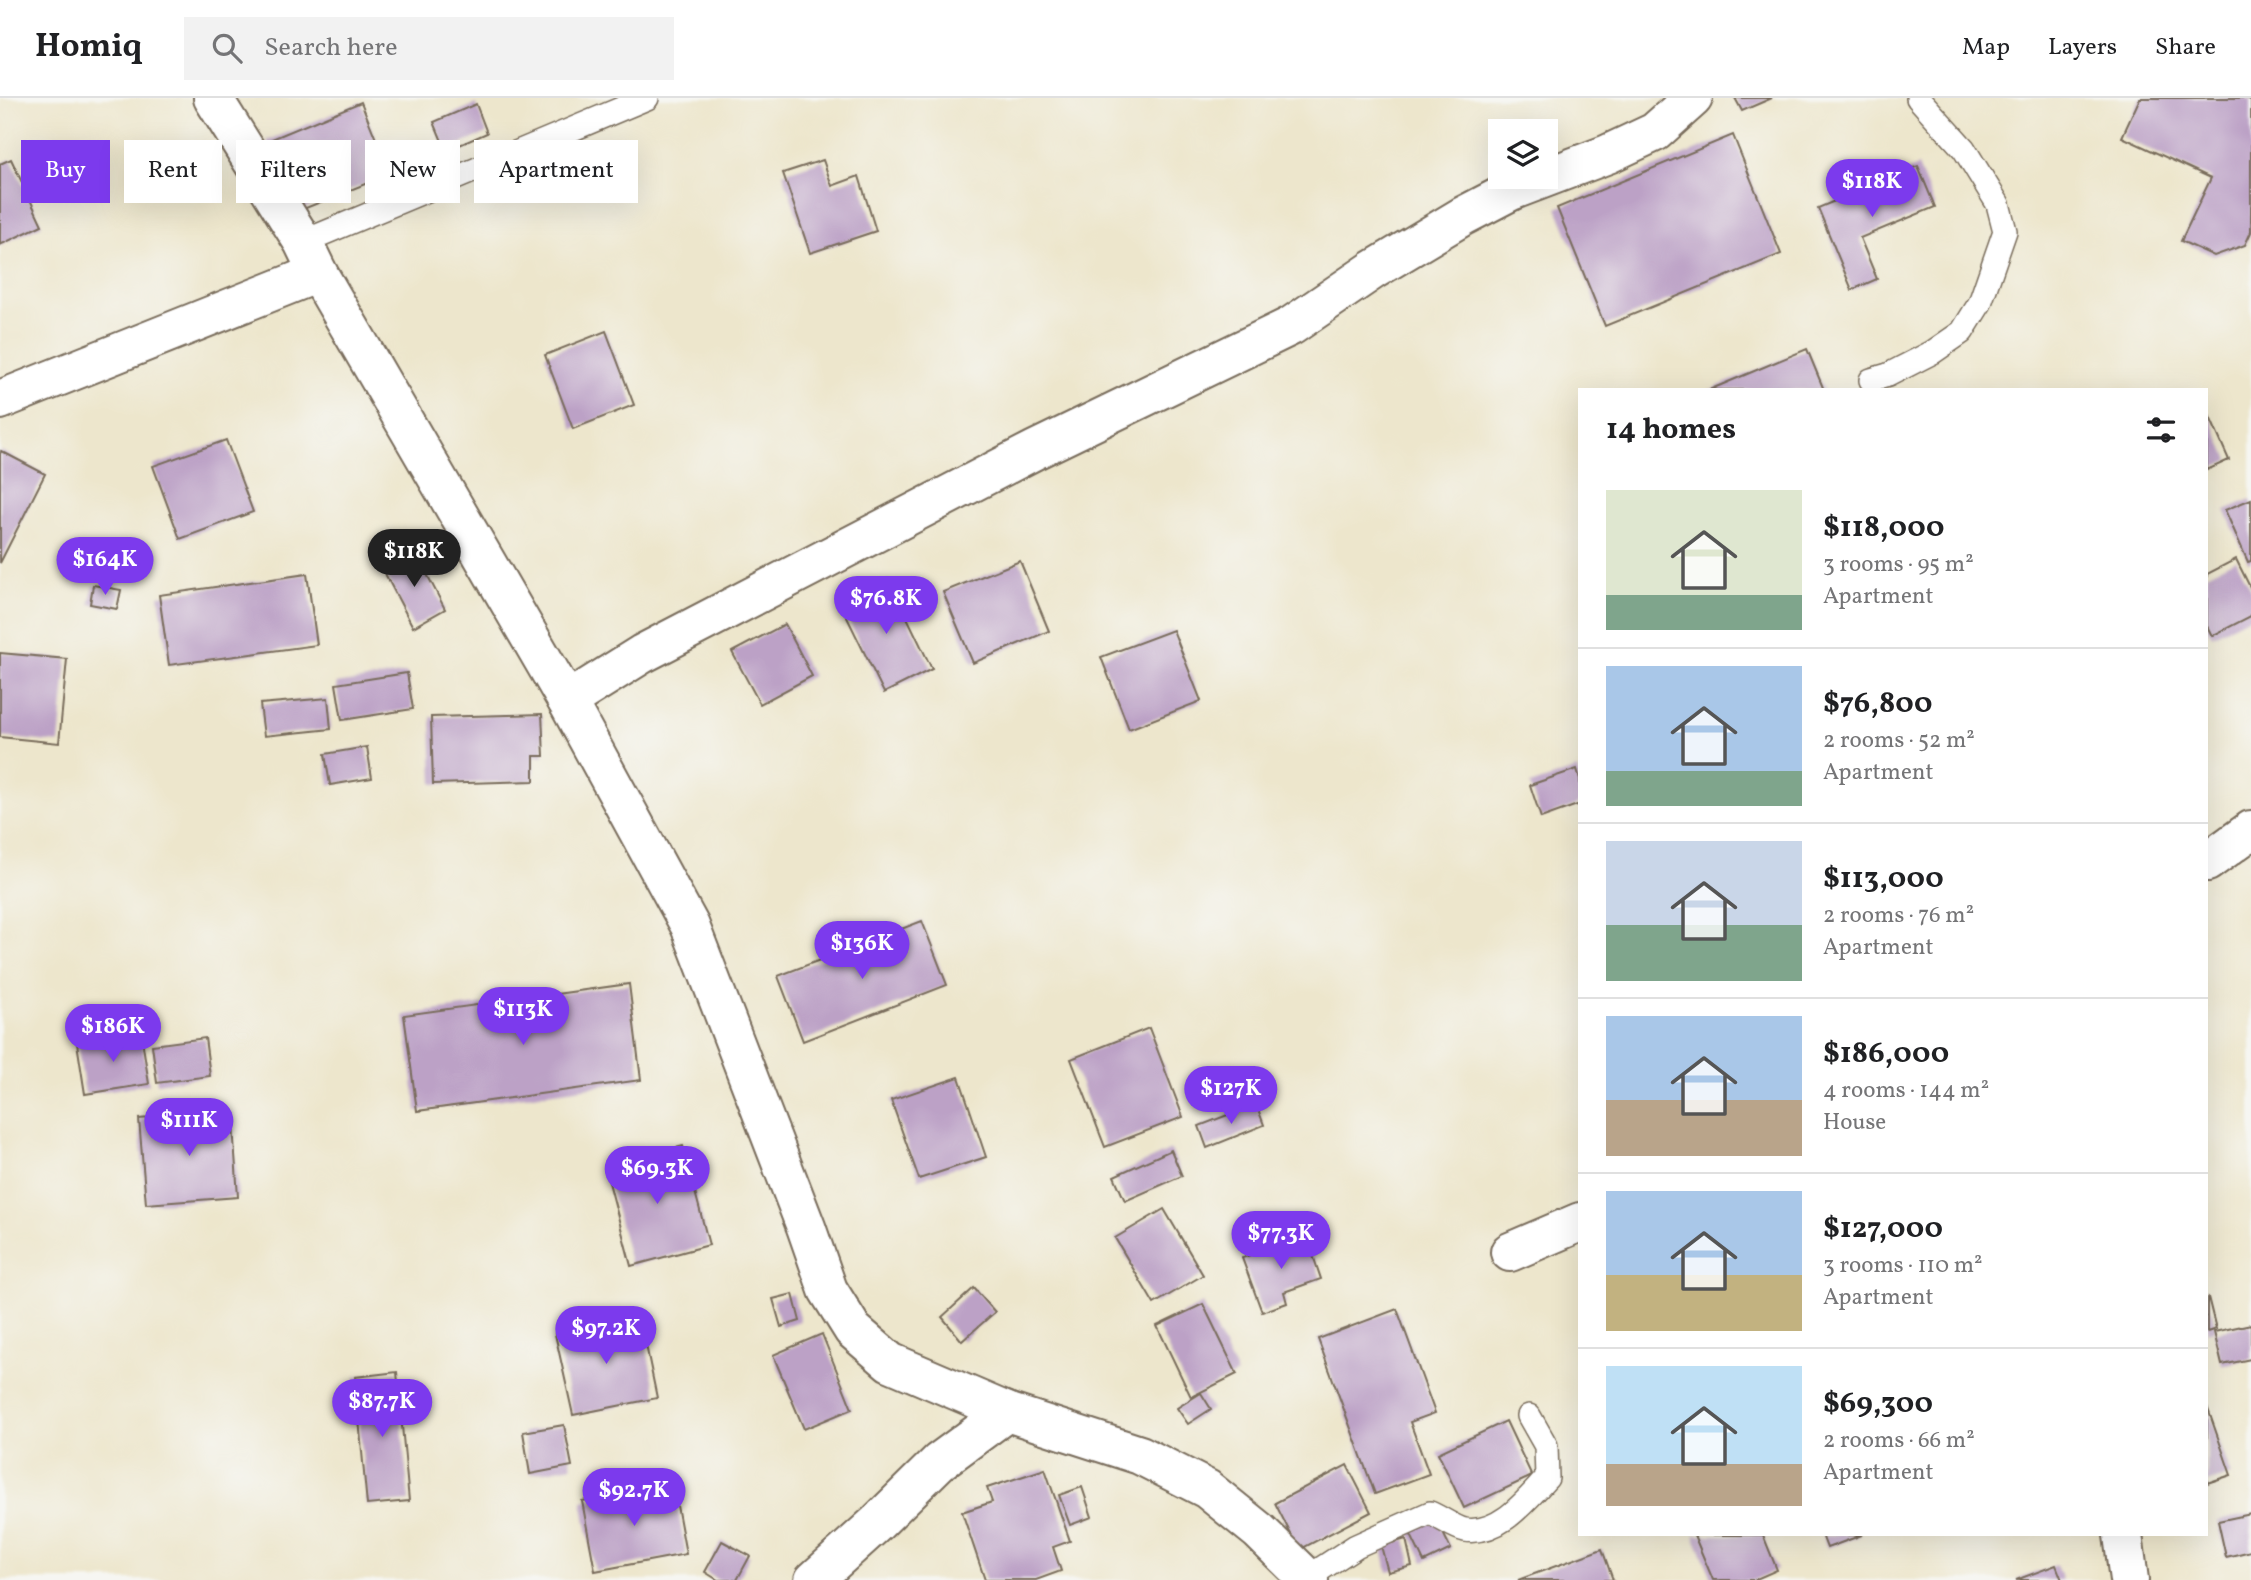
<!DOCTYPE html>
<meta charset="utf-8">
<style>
:root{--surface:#fff;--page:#f2f2f2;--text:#202124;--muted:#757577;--line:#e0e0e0;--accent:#7c3aed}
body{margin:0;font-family:Vollkorn,serif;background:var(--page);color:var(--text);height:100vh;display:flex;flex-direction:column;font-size:26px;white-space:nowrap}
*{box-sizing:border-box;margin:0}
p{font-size:23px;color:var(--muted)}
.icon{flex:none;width:38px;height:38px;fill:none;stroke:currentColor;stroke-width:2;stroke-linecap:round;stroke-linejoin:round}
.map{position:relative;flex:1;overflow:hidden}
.panel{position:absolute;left:1578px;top:290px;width:630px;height:1148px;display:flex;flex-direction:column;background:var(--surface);border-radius:0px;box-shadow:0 7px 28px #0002}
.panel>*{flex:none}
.guide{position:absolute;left:21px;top:42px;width:665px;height:63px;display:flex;gap:14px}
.fabs{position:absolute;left:1488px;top:21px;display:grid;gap:14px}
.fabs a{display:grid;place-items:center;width:70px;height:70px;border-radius:0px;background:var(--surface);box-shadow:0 7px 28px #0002;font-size:35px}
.price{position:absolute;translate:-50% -60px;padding:0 16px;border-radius:24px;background:var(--accent);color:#fff;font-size:23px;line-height:46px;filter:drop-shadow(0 2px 4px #0008)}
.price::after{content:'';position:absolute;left:50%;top:42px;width:21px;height:16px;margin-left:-10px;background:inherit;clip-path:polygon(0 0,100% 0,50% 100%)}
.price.on{background:#222;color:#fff}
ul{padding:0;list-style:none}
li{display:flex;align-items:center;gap:21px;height:175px;padding:0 28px}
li+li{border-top:2px solid var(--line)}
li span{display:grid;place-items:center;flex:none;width:196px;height:140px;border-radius:0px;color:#555}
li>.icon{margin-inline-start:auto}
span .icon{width:84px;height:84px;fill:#fffc;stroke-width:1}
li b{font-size:30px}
h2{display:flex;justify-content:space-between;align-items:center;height:84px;padding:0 28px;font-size:30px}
.tag{padding:0 24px;border-radius:0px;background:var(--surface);box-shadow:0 7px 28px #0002;font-size:24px;line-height:63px}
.tag.on{background:var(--accent);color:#fff}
header{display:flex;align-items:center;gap:42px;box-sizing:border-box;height:98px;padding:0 35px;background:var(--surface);border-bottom:2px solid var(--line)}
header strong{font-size:33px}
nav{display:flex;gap:38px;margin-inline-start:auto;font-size:24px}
.search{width:490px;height:63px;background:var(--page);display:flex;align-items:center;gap:18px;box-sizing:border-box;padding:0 24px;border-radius:0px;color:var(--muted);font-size:26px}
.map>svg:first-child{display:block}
.building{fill:#bca1c6}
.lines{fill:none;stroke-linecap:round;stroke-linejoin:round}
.service-casing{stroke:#796c5b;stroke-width:26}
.minor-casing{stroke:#796c5b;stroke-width:42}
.tertiary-casing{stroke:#796c5b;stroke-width:42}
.service{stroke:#fff;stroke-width:23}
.minor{stroke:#fff;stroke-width:38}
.tertiary{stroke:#fff;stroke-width:38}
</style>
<header>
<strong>Homiq</strong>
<div class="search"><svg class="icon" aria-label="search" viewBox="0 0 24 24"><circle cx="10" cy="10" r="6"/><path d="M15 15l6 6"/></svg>Search here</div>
<nav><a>Map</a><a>Layers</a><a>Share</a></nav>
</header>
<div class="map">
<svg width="2251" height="1482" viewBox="0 0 2251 1482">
<rect width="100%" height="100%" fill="#f6f6f2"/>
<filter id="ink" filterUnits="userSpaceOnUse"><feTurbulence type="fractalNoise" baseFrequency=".0143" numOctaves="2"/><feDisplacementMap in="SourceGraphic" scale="14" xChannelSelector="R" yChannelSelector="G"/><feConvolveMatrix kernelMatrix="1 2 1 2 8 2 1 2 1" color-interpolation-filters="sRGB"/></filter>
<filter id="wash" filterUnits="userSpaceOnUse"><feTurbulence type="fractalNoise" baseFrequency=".00686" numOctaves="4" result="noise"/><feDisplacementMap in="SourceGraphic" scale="28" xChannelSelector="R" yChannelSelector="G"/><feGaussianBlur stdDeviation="1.57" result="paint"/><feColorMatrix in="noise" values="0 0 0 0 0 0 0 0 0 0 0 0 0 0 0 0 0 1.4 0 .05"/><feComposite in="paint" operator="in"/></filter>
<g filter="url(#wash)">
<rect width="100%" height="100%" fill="#ede6cc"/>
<g id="blocks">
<g class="building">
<path d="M1735 0H1772L1742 13Z"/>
<path d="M2140 0H2246L2251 2V134L2245 147 2214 158 2181 143 2211 80 2122 39Z"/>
<path d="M361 4 390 76 296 114 267 43Z"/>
<path d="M476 6 487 35 446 53 434 24Z"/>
<path d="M1733 37 1781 156 1605 228 1557 110Z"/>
<path d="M11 61 42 127 0 147V66Z"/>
<path d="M823 62 832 88 859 78 876 133 810 155 783 75Z"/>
<path d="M1918 68 1935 109 1860 140 1877 181 1852 192 1818 110Z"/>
<path d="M606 233 634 307 573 331 545 257Z"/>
<path d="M1807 251 1824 292H1709Z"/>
<path d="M2209 317 2229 362 2207 372V318Z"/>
<path d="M226 342 253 414 180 441 153 368Z"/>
<path d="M1 353 45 376 0 465V356Z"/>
<path d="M2251 401V463L2248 464 2225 412Z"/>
<path d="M415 453 445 511 413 529 382 470Z"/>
<path d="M2236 461 2251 491V518L2212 538 2207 528V476Z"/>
<path d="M1020 463 1049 533 973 565 943 494Z"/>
<path d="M307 476 317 547 169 567 159 497Z"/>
<path d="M889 482 932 571 884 595 840 505Z"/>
<path d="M93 487 121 492 117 511 90 506Z"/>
<path d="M785 526 812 578 760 606 732 554Z"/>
<path d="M1173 532 1201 603 1129 631 1101 559Z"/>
<path d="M0 555 67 561 59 645 0 639Z"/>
<path d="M407 575 413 611 342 622 336 586Z"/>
<path d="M328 600 331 631 264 638 260 606Z"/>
<path d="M542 616 544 658H534V683L433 686 431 619Z"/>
<path d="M367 649 372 680 330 687 325 656Z"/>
<path d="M1577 671 1580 681V706L1541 720 1530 687Z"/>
<path d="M922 823 947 887 803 943 778 878Z"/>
<path d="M629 886 641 982 417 1013 404 917Z"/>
<path d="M1149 930 1183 1019 1105 1049 1071 961Z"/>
<path d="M141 935 149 986 85 996 77 945Z"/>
<path d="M205 940 210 978 157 985 152 947Z"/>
<path d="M959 979 986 1059 919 1081 891 1002Z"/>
<path d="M1256 1006 1264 1027 1207 1050 1199 1028Z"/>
<path d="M232 1013 238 1099 146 1106 139 1021Z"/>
<path d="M683 1048 709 1147 631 1168 605 1069Z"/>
<path d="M1171 1052 1182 1078 1125 1103 1114 1078Z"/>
<path d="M1164 1111 1203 1177 1154 1206 1115 1140Z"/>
<path d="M1306 1137 1321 1181 1284 1194 1287 1205 1262 1214 1242 1160Z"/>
<path d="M974 1190 995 1214 962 1243 942 1219Z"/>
<path d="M793 1196 800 1223 781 1229 773 1201Z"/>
<path d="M2208 1199 2216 1231 2207 1234V1200Z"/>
<path d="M1203 1206 1237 1276 1191 1299 1157 1228Z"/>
<path d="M1397 1211 1435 1315 1410 1324 1429 1376 1375 1396 1318 1241Z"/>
<path d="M640 1218 657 1300 573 1317 555 1236Z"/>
<path d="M2251 1226V1261L2222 1267 2214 1234Z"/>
<path d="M822 1236 852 1311 804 1331 773 1257Z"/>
<path d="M397 1274 409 1403 367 1407 355 1279Z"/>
<path d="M1201 1295 1211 1311 1188 1326 1177 1310Z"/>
<path d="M2207 1308 2231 1377 2207 1385Z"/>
<path d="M1506 1323 1532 1378 1464 1410 1438 1355Z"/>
<path d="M564 1327 572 1368 530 1376 523 1334Z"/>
<path d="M1347 1367 1371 1414 1299 1452 1275 1405Z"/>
<path d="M1045 1371 1070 1443 1053 1449 1061 1473 1036 1482H985L962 1414 992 1404 987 1390Z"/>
<path d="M673 1386 686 1456 595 1473 582 1403Z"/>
<path d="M1082 1389 1092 1419 1070 1427 1059 1397Z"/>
<path d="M2251 1416V1453L2226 1459 2218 1423Z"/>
<path d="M1435 1419 1451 1451 1424 1464 1409 1433Z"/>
<path d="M1694 1437H1763L1777 1472 1754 1482H1713Z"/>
<path d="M1822 1437H1862L1827 1450Z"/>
<path d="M1406 1441 1412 1468 1388 1474 1381 1448Z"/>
<path d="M722 1443 750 1458 737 1482H718L705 1474Z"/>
<path d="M1602 1451 1613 1482H1518Z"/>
<path d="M2056 1467 2062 1482H2016Z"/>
</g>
</g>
</g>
<g filter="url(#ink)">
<use href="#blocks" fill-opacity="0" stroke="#796c5b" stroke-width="2"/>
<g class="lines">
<defs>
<g id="service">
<path d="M303 144 647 0"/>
<path d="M1871 282 1888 277 1933 254 1962 234 1980 205 2005 133 1998 106 1964 51 1918 0"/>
<path d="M1307 1480 1356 1448 1430 1415C1440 1419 1455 1430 1465 1432 1500 1437 1526 1402 1547 1380L1546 1348 1529 1318"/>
</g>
<g id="minor">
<path d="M567 603 642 556 1035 352 1291 228 1373 172 1463 118 1511 93 1608 56 1655 34 1693 0"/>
<path d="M2207 764 2251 732"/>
<path d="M1510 1154 1580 1124"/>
<path d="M2123 1437 2129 1482"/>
<path d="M814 1482 877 1425 939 1364 1007 1314"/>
</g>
<g id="tertiary">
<path d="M213 0 303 144 318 175 567 603 690 828 806 1129 828 1192 853 1232 890 1264 1007 1314 1140 1357 1207 1391 1259 1433 1309 1482"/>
<path d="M0 302 318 175"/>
</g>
</defs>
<use href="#service" class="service-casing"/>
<use href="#minor" class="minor-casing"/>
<use href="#tertiary" class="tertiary-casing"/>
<use href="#service" class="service"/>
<use href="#minor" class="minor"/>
<use href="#tertiary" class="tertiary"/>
</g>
</g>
</svg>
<div class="fabs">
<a><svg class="icon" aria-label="layers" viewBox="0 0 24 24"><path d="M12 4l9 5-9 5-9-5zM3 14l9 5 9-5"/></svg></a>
</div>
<b class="price" style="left:1872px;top:121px">$118K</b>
<b class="price on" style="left:414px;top:491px">$118K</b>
<b class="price" style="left:105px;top:499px">$164K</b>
<b class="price" style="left:886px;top:538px">$76.8K</b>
<b class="price" style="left:862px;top:883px">$136K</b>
<b class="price" style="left:523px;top:949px">$113K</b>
<b class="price" style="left:113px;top:966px">$186K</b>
<b class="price" style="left:1231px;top:1028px">$127K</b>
<b class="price" style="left:189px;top:1060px">$111K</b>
<b class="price" style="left:657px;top:1108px">$69.3K</b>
<b class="price" style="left:1281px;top:1173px">$77.3K</b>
<b class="price" style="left:606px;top:1268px">$97.2K</b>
<b class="price" style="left:382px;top:1341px">$87.7K</b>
<b class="price" style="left:634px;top:1430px">$92.7K</b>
<div class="guide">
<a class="tag on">Buy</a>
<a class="tag">Rent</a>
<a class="tag">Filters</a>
<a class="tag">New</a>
<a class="tag">Apartment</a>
</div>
<section class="panel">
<h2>14 homes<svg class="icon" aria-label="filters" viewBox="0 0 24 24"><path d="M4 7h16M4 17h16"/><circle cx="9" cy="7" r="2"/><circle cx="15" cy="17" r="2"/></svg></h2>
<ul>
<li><span style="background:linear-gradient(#dfe7d0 75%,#7fa58c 0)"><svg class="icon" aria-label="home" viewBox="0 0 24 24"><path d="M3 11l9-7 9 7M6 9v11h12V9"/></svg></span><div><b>$118,000</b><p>3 rooms · 95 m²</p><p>Apartment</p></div></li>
<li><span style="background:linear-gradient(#a9c7e8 75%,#7fa58c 0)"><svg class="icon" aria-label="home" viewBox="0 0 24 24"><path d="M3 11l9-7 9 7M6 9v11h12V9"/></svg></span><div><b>$76,800</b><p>2 rooms · 52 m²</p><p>Apartment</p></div></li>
<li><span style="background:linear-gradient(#c9d6e8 60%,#7fa58c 0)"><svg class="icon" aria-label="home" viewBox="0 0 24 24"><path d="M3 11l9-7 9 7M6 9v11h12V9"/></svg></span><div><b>$113,000</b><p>2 rooms · 76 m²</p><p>Apartment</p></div></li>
<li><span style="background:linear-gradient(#a9c7e8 60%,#b9a48a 0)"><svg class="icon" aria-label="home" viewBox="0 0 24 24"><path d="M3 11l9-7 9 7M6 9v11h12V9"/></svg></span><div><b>$186,000</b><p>4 rooms · 144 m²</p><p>House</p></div></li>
<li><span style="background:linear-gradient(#a9c7e8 60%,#c2b280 0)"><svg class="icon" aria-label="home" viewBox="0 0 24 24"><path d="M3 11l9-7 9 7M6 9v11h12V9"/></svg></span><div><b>$127,000</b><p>3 rooms · 110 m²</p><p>Apartment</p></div></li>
<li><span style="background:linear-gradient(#bfe0f5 70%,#b9a48a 0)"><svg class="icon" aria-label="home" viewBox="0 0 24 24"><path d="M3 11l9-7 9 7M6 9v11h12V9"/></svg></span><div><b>$69,300</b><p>2 rooms · 66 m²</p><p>Apartment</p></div></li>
</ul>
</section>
</div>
